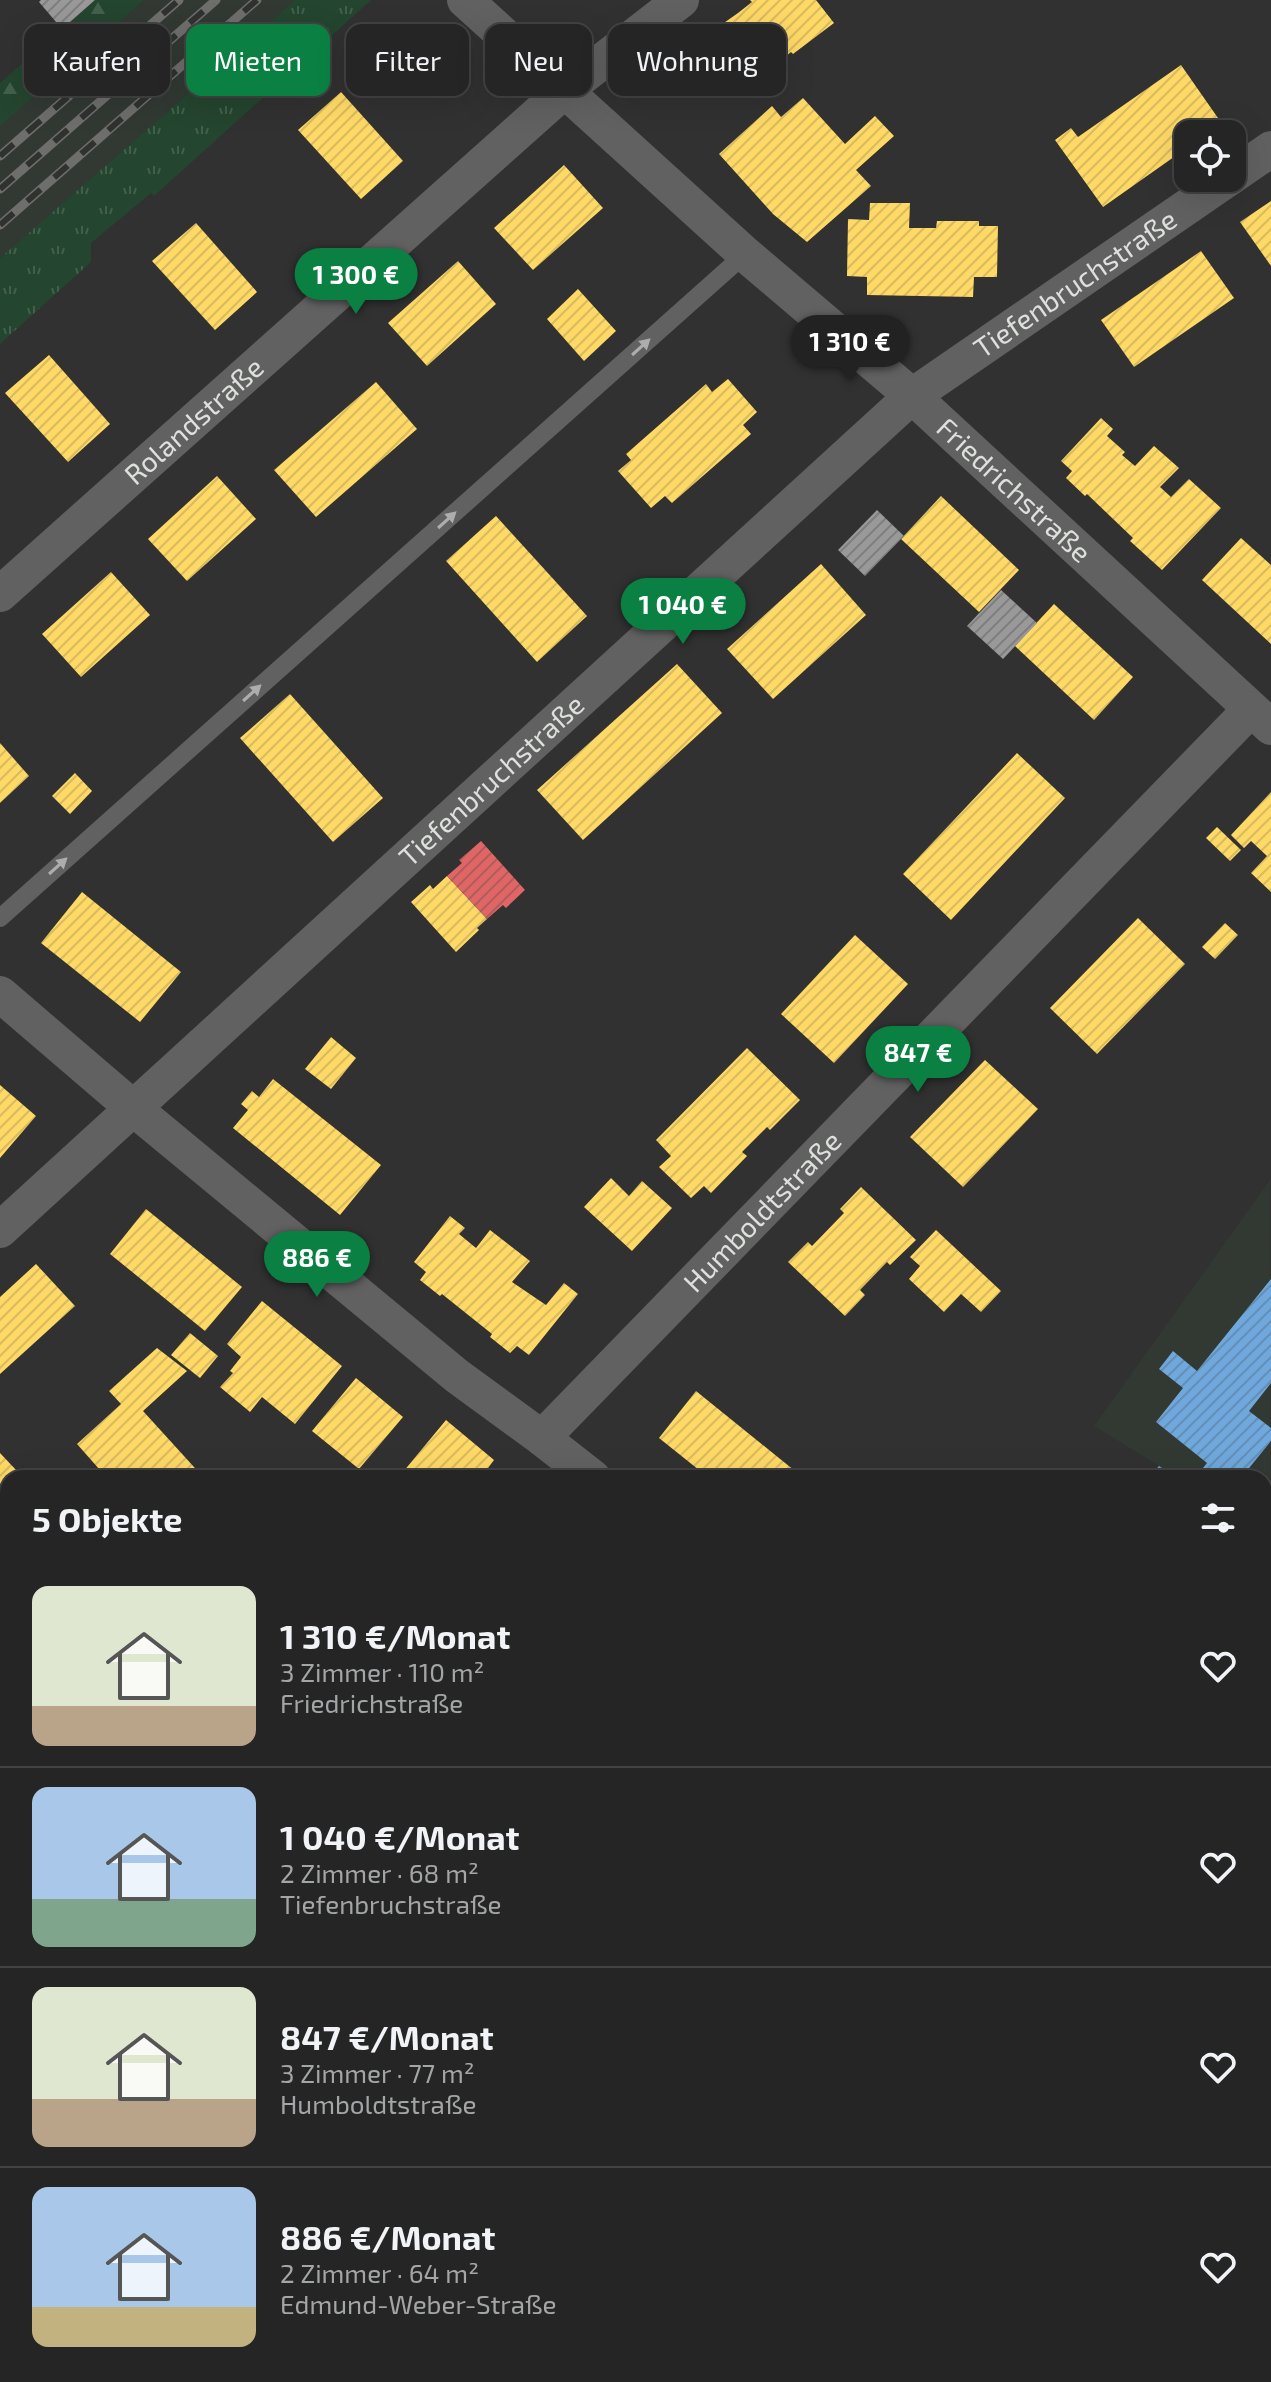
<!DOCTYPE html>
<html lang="de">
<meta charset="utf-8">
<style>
:root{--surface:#242524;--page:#303131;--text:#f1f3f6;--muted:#a3a5a6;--line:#414241;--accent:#0b8043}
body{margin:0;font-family:"Exo 2",sans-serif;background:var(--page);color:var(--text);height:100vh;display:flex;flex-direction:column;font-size:30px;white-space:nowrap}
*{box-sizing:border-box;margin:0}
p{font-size:26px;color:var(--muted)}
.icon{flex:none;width:44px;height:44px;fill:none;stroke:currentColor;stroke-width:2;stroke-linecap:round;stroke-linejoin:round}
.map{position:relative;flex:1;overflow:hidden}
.side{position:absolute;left:0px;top:1470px;width:1272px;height:912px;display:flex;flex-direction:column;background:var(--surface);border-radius:24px 24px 0 0;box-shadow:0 8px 32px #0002,0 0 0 2px var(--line)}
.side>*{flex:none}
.guide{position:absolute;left:24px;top:24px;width:800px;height:72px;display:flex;gap:16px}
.fabs{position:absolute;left:1174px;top:120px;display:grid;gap:16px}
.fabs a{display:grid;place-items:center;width:72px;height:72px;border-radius:16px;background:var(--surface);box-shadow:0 8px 32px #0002,0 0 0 2px var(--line);font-size:40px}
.price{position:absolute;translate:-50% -68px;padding:0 18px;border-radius:28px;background:var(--accent);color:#fff;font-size:26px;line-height:52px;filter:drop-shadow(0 2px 4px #0008)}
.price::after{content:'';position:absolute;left:50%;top:48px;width:24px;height:18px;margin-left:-12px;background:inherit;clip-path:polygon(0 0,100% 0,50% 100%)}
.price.current{background:#222;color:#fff}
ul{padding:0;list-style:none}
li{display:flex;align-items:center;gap:24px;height:200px;padding:0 32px}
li+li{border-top:2px solid var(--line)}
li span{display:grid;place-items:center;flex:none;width:224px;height:160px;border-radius:16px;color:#555}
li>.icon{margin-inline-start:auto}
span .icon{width:96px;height:96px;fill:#fffc;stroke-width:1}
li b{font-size:34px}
h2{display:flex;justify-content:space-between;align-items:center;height:96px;padding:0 32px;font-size:34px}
.tag{padding:0 28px;border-radius:16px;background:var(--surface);box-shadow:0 8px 32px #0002,0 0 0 2px var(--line);font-size:28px;line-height:72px}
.tag.current{background:var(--accent);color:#fff}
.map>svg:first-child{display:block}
.built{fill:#323933}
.grass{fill:url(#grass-tufts)}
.forest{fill:url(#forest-firs)}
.homes{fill:url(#homes-hatch)}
.shops{fill:url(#shops-hatch)}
.schools{fill:url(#schools-hatch)}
.industry{fill:url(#industry-hatch)}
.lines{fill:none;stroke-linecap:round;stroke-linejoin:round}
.service{stroke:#606160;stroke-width:18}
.minor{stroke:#606160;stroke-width:36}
.rail-casing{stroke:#6e6e6d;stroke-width:9}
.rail{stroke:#2f322f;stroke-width:6;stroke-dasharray:18;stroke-linecap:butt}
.oneway{fill:#acadac}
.labels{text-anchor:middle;stroke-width:8;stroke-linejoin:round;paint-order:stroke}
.street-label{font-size:28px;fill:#dee0de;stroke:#2f322f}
</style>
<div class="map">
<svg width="1271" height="2382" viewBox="0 0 1271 2382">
<defs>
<pattern id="grass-tufts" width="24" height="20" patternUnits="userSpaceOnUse" patternTransform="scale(2)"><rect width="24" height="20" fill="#24452f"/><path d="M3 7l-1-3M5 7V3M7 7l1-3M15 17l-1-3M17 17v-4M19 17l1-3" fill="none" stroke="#43604d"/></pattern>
<pattern id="forest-firs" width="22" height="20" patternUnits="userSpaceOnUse" patternTransform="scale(2)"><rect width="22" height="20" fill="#24452f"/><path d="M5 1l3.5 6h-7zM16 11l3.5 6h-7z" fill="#43604d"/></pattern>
<pattern id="homes-hatch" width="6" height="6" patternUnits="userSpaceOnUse" patternTransform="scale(2)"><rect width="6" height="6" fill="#ffd966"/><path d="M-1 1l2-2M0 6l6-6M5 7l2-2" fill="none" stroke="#d9bb5f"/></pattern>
<pattern id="shops-hatch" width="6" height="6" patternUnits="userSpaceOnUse" patternTransform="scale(2)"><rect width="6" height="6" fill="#e06666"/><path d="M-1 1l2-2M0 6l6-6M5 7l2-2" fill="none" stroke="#b15c5c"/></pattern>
<pattern id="schools-hatch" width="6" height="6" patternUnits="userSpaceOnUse" patternTransform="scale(2)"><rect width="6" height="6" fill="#6fa8dc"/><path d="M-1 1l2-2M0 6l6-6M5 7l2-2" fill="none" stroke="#648fb6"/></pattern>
<pattern id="industry-hatch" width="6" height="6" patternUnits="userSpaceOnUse" patternTransform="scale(2)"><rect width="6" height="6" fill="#999"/><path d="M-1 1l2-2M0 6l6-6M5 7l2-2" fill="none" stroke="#7f7f7f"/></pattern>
</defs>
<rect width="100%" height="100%" fill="#303130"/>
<g class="built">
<path d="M144 0H295L0 258V126Z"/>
<path d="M1270 1180 1271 1707 1264 1714V1478H1179L1094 1426Z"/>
<path d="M1271 1831V1921L1264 1929V1838Z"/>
<path d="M763 2374H862L855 2382H756Z"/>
</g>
<g class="grass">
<path d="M295 0H371L154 196 151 193 91 243V262L0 344V258Z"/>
<path d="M1271 1771V1831L1264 1838V1778Z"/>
<path d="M0 1824H8V2374H83L76 2382H0Z"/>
</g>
<g class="forest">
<path d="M95 0H144L0 126V83Z"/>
<path d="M8 1605V1733L0 1739V1608Z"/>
<path d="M638 2374H761L754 2382H630Z"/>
<path d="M925 2374H969L979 2382H918Z"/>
</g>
<g class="homes">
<path d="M750 0H816L834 23 793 54 791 52 735 98 694 44 738 13 752 2Z"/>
<path d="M1181 65 1218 118 1195 134H1188V139L1178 146 1181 152 1103 207 1055 140 1071 128 1078 137Z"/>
<path d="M341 92 403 161 361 199 298 130Z"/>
<path d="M803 98 845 144 875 116 894 136 856 170 871 186 807 242 773 214 719 154 772 106 781 117Z"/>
<path d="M564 165 603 208 533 270 494 228Z"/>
<path d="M1271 201V266L1240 222Z"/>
<path d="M870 203H910L909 228H936L937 221H979V226H998L997 277H974L973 297 867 295V277L847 276 848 219 869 220Z"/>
<path d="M196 223 257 292 215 330 152 261Z"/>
<path d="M1201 251 1234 298 1134 367 1101 320Z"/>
<path d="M458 261 496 304 427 366 388 323Z"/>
<path d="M578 289 616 331 584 361 547 319Z"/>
<path d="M49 355 110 424 68 462 5 393Z"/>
<path d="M728 379 757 412 743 425 751 434 672 503 665 496 651 508 618 471 631 460 626 454 706 384 712 392Z"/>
<path d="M376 382 417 429 316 517 274 470Z"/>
<path d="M1101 418 1113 429 1107 436 1125 452 1122 455 1135 466 1154 446 1179 468 1160 487 1171 497 1189 479 1221 508 1162 570 1130 541 1133 538 1087 494 1085 496 1066 478 1072 471 1061 461Z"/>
<path d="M217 476 256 519 187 581 148 539Z"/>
<path d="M941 496 1019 570 979 612 901 539Z"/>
<path d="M496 516 587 616 537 662 446 561Z"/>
<path d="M1241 538 1271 565V644L1202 580Z"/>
<path d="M821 564 866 615 773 699 727 649Z"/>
<path d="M111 572 150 615 81 677 42 634Z"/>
<path d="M1054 604 1133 677 1094 720 1015 646Z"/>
<path d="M677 664 722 713 583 840 537 790Z"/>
<path d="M290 694 383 798 333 842 240 738Z"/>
<path d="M0 743 29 776 0 803Z"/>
<path d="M1017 753 1065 798 951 920 903 874Z"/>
<path d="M75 773 92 791 70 814 52 796Z"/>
<path d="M1271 792V892L1251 873 1267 856 1251 841 1244 848 1231 835Z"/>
<path d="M1217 827 1241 850 1230 861 1206 838Z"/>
<path d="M447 876 487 919 477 928 479 930 456 952 411 902 430 885 433 889Z"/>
<path d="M82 892 181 972 140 1022 41 943Z"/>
<path d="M1138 918 1185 964 1097 1054 1050 1008Z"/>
<path d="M1225 923 1238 935 1215 959 1202 947Z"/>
<path d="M855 935 908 984 834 1063 781 1014Z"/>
<path d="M331 1037 356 1058 331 1089 305 1069Z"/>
<path d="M747 1048 800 1100 770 1130 767 1127 742 1152 747 1156 711 1193 704 1186 691 1198 659 1167 671 1156 656 1140Z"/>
<path d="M985 1060 1038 1109 963 1187 910 1137Z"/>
<path d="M273 1079 381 1165 340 1215 233 1128 248 1110 241 1104 252 1091 259 1097Z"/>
<path d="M0 1085 36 1116 0 1158Z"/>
<path d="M611 1178 629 1196 642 1181 672 1208 632 1251 584 1207Z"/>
<path d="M861 1187 916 1240 890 1265 887 1262 860 1290 865 1295 845 1316 788 1262 808 1242 812 1246 844 1213 840 1209Z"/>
<path d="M146 1209 242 1287 205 1331 110 1254Z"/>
<path d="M450 1216 465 1228 459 1234 476 1248 490 1230 530 1261 512 1282 546 1305 564 1283 578 1294 529 1355 517 1346 510 1353 490 1337 492 1334 442 1294 440 1296 420 1280 426 1272 414 1262Z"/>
<path d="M936 1230 1001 1291 981 1312 961 1294 944 1312 909 1279 920 1266 910 1257Z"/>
<path d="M36 1264 75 1306 0 1374V1297Z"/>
<path d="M262 1301 342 1366 295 1424 262 1397 250 1412 220 1387 233 1373 230 1371 241 1357 227 1344Z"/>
<path d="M190 1333 218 1356 200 1378 171 1355Z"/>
<path d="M157 1348 187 1371 143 1411 204 1478H107L77 1444 121 1404 109 1391Z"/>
<path d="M356 1378 403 1417 359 1469 312 1431Z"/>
<path d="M696 1391 795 1471 790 1478H709L659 1438Z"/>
<path d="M446 1420 494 1460 483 1475 481 1478H398Z"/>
<path d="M0 1453 17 1471 0 1486Z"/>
<path d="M1069 2374H1157L1168 2382H1081Z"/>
</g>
<path class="shops" d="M481 841 525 890 506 908 503 905 487 919 447 876 462 863 459 860Z"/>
<g class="schools">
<path d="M1271 1279V1383L1249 1411 1271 1428V1441L1241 1478H1195L1207 1463 1156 1422 1183 1388 1159 1369 1173 1351 1197 1371Z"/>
<path d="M1159 1466 1179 1478H1149Z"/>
</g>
<g class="industry">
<path d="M41 0H95L62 29 39 2Z"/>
<path d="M877 510 904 536 865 576 838 550Z"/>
<path d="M1001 590 1037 623 1003 659 967 626Z"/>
</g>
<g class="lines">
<g class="service">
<path d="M0 918 745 254"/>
<path d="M1264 1752 1271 1745"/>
</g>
<g class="minor">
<path id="s1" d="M465 0 745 254 912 396 1271 727"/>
<path d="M1232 176 1271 149"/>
<path id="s2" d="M0 594 565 90 681 0"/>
<path d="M0 994 133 1108 457 1376 542 1438 593 1478"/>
<path id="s3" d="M0 1230 912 396 1229 178"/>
<path id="s4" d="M542 1438 1251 709"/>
<path d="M1264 2005 1271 2009"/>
<path d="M1264 2068 1271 2061"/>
<path d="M1006 2374 1013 2382"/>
</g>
<defs>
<g id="rail">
<path d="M0 156 179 0"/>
<path d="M0 189 216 0"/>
<path d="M0 225 257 0"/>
<path d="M1264 1859 1271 1851"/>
<path d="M1264 1905 1271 1897"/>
<path d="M822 2382 829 2374"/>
</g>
</defs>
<use href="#rail" class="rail-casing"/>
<use href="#rail" class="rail"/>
</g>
<defs><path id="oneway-solid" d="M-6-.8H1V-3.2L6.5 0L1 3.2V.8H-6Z" transform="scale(2)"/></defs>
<g class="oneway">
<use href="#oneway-solid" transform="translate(641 347) rotate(-42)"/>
<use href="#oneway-solid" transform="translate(447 520) rotate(-42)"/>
<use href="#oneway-solid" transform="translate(252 693) rotate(-42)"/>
<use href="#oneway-solid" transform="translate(58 866) rotate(-42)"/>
</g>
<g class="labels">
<g class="street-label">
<text dy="10" stroke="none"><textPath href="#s3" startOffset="1434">Tiefenbruchstraße</textPath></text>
<text dy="10" stroke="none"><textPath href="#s2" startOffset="260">Rolandstraße</textPath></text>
<text dy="10" stroke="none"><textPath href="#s1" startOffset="736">Friedrichstraße</textPath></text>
<text dy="10" stroke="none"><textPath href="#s3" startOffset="666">Tiefenbruchstraße</textPath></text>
<text dy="10" stroke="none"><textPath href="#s4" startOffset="316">Humboldtstraße</textPath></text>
</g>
</g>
</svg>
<div class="fabs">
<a><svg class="icon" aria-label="locate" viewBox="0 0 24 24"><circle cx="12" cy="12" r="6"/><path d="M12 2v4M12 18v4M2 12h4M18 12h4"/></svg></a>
</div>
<b class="price" style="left:356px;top:316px">1 300 €</b>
<b class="price current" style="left:850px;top:383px">1 310 €</b>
<b class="price" style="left:683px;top:646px">1 040 €</b>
<b class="price" style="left:918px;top:1094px">847 €</b>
<b class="price" style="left:317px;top:1299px">886 €</b>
<div class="guide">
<a class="tag">Kaufen</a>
<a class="tag current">Mieten</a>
<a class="tag">Filter</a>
<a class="tag">Neu</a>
<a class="tag">Wohnung</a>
</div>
<section class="side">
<h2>5 Objekte<svg class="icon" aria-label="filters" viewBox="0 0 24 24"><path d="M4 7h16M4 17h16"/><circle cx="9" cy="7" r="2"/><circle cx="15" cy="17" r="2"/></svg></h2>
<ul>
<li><span style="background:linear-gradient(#dfe7d0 75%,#b9a48a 0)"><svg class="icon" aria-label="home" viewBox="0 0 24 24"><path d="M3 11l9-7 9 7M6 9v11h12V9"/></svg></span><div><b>1 310 €/Monat</b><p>3 Zimmer · 110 m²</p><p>Friedrichstraße</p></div><svg class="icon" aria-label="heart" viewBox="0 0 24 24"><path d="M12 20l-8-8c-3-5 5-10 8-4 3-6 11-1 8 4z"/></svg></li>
<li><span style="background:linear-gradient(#a9c7e8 70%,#7fa58c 0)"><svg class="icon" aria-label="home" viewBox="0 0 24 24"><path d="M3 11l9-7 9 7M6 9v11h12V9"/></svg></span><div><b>1 040 €/Monat</b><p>2 Zimmer · 68 m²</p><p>Tiefenbruchstraße</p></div><svg class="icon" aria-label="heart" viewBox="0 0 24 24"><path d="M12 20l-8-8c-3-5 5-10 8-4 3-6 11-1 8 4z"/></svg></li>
<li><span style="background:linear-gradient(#dfe7d0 70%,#b9a48a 0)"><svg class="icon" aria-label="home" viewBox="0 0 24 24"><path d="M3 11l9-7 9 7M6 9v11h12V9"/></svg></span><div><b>847 €/Monat</b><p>3 Zimmer · 77 m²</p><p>Humboldtstraße</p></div><svg class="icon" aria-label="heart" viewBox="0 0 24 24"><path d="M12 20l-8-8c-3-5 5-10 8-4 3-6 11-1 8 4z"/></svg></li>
<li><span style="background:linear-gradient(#a9c7e8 75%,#c2b280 0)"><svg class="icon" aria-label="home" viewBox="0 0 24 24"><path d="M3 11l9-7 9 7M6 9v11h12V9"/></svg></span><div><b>886 €/Monat</b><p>2 Zimmer · 64 m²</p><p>Edmund-Weber-Straße</p></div><svg class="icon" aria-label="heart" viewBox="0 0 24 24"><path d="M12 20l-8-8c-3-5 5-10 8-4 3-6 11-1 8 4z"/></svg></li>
</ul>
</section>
</div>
